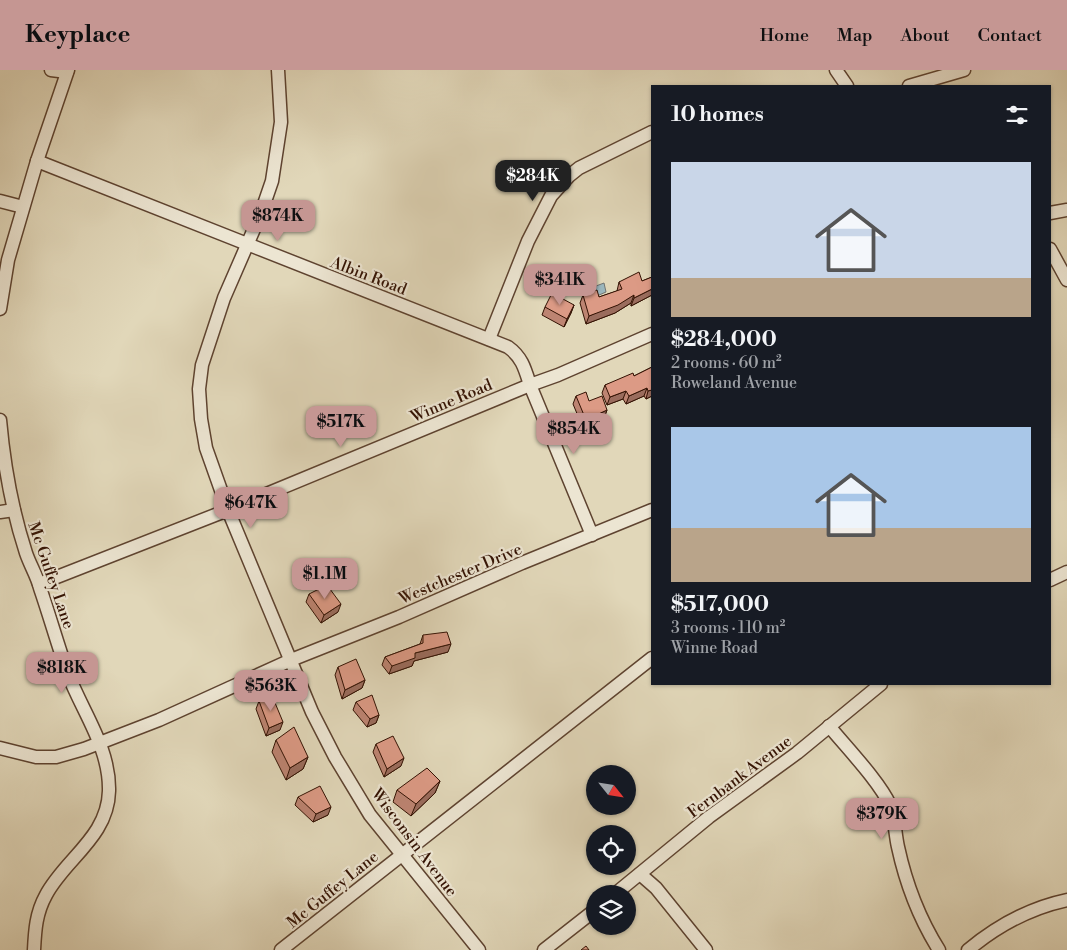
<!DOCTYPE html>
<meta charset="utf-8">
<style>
:root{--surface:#171b24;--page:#242831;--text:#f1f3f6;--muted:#9ea1a6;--accent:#c59692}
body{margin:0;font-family:"Libre Bodoni",serif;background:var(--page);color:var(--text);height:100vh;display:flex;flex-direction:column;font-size:19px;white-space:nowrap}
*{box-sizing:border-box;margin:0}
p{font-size:16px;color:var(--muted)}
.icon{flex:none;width:28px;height:28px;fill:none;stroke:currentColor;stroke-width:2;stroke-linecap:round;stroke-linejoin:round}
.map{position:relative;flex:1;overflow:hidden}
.panel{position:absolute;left:651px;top:15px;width:400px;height:600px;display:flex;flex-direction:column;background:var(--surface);border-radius:0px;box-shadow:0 1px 4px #0004}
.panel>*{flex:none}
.needle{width:32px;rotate:120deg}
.fabs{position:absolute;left:586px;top:695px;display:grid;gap:10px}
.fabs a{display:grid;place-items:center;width:50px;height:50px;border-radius:50%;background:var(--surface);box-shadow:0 1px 4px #0004;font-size:25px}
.price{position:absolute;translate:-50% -42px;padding:0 11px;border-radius:10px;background:var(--accent);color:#111;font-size:16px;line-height:32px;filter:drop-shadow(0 1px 2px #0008)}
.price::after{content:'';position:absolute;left:50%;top:30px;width:15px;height:11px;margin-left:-8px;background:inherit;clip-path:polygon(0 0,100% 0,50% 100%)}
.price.current{background:#222;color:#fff}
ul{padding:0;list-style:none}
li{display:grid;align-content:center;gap:10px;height:265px;padding:0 20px}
li span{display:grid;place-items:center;height:155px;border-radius:0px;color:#555}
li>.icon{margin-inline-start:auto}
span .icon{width:90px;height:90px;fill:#fffc;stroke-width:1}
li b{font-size:21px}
h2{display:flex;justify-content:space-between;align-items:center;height:60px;padding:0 20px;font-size:21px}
header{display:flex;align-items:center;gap:30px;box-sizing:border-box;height:70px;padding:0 25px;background:var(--accent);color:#111}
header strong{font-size:24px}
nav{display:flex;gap:28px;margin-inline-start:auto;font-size:18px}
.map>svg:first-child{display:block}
.water{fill:url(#water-ripples);stroke:#717472}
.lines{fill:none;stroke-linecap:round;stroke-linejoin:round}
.minor-casing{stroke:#5e4330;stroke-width:15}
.minor{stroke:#ece5d2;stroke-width:12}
.wall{fill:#bd8472;stroke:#331203}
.shaded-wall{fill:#9a6c5d;stroke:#331203}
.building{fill:#dc9a85;stroke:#331203}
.labels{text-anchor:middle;stroke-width:4.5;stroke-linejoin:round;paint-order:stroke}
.street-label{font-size:16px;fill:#331203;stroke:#ece5d2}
</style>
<header>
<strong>Keyplace</strong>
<nav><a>Home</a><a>Map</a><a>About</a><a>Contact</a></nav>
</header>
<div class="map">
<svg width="1067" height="880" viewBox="0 0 1067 880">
<defs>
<pattern id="water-ripples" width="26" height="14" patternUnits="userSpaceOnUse" patternTransform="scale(1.25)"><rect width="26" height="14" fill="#9bb6bc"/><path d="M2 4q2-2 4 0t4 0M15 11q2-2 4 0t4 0" fill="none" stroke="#869ba0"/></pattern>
</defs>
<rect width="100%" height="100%" fill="#e1d7b9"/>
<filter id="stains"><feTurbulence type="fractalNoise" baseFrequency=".004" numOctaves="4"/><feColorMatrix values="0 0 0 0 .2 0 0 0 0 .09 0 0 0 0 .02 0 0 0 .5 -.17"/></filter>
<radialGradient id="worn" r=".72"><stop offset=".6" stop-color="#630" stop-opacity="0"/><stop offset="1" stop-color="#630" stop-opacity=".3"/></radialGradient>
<path class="water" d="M604 213 606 222 590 229 588 219Z"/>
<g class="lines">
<defs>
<g id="minor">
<path d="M51 0 67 2"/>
<path d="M278 0 281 52 272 111 261 143 224 228 202 295 199 319 201 349 206 378 228 440 312 642 335 687 370 745 479 880"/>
<path d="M836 0 847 16"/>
<path d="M909 16 964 0"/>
<path d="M37 91 508 277C522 287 525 299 530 315L592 465"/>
<path d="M0 131 23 137"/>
<path d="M1050 143 1067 140"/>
<path d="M1050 179 1067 210"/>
<path d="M0 239 8 190 37 91 68 0"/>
<path d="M489 269 528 171 551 126 569 106 579 98 652 62"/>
<path d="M0 350C4 395 12 440 26 483 30 495 37 506 40 518 50 547 58 576 68 604 83 643 110 678 109 721 108 767 65 789 46 825 36 843 35 860 34 880"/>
<path d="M0 442 14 440"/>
<path d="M1050 510 1067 502"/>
<path d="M39 514 228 440 530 315 558 305 652 264"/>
<path d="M829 656C847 678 879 711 890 735 895 748 895 764 898 777 906 814 919 848 939 880"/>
<path d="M0 678 36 687H56L84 679 159 650 291 590 399 547 522 493 652 440"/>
<path d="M640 804 656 818 706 880"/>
<path d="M615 824 709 747 797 683 881 614"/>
<path d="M281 880 652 588"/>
<path d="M544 880 595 840"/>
<path d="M968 880C997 856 1029 838 1067 830"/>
</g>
</defs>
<use href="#minor" class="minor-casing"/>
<use href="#minor" class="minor"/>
</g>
<g class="wall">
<path d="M652 207V225L631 236V233L615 243 586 254 580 233 583 225 599 227 617 221 619 212 642 211Z"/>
<path d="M574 235 571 243 564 257 542 245 545 237Z"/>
<path d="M652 297V326L646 329 644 326 626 334 623 329 607 335 602 323 605 315 634 306Z"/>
<path d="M576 326 607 340 604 348 583 358 573 334Z"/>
<path d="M309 524 338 542 321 553 306 532Z"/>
<path d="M423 565 448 582 414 591 412 596 389 604 382 595 385 587 420 574Z"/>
<path d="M338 597 365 610 362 618 342 629 335 605Z"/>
<path d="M259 631 280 660 266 666 256 639Z"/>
<path d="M356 632 379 645 376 653 367 657 353 640Z"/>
<path d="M276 670 308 687 303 699 286 710 272 682Z"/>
<path d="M376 674 401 696 384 707 373 682Z"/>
<path d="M440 711 435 723 411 746 393 732 397 720Z"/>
<path d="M298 727 328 745 313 752 295 735Z"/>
</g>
<g class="shaded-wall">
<path d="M652 219V225L631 236 634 228Z"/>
<path d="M634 225 631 233 615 243 586 254 589 246Z"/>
<path d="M574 235 571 243 564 257 567 249Z"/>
<path d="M647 318 644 326 626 334 629 326Z"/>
<path d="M652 319V326L646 329 648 321Z"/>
<path d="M626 321 623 329 607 335 610 327Z"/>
<path d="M607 340 604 348 583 358 586 350Z"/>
<path d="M341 534 338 542 321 553 324 545Z"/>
<path d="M451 574 448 582 414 591 412 596 389 604 392 596 415 583Z"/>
<path d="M365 610 362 618 342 629 345 620Z"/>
<path d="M379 645 376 653 367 657 370 649Z"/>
<path d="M283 652 280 660 266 666 269 658Z"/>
<path d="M308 687 303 699 286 710 290 698Z"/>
<path d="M404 688 401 696 384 707 387 699Z"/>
<path d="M440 711 435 723 411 746 416 734Z"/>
<path d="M331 737 328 745 313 752 316 744Z"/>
</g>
<g class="building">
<path d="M639 202 642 211 652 207V219L634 228V225L618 235 589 246 583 225 597 220 599 227 622 219 619 212Z"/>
<path d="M552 223 574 235 567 249 545 237Z"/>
<path d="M652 297V320L648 321 647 318 629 326 626 321 610 327 605 315 633 303 634 306Z"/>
<path d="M586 322 589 331 602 326 607 340 586 350 576 326Z"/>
<path d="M327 515 341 534 324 545 309 524Z"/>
<path d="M447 562 451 574 415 583V588L392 596 385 587 423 573V565Z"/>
<path d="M356 589 365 610 345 620 338 597Z"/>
<path d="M372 625 379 645 370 649 356 632Z"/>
<path d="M273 628 283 652 269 658 259 631Z"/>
<path d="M294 657 308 687 290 698 276 670Z"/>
<path d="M393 666 404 688 387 699 376 674Z"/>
<path d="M427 698 440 711 416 734 397 720Z"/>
<path d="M320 716 331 737 316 744 298 727Z"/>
<path d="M586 876 589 880H581Z"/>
</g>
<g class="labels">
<g class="street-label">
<text transform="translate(369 205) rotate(21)" y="6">Albin Road</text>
<text transform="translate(451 330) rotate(-23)" y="6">Winne Road</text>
<text transform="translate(460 503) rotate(-23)" y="6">Westchester Drive</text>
<text transform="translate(52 505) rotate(71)" y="6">Mc Guffey Lane</text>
<text transform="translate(739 706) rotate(-37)" y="6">Fernbank Avenue</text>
<text transform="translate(415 772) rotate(53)" y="6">Wisconsin Avenue</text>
<text transform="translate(332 819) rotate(-39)" y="6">Mc Guffey Lane</text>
</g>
</g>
<rect width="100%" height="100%" filter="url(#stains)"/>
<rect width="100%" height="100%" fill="url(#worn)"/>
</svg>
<div class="fabs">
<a><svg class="needle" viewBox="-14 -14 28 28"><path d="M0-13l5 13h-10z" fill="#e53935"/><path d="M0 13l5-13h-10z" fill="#9ea1a6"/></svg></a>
<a><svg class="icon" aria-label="locate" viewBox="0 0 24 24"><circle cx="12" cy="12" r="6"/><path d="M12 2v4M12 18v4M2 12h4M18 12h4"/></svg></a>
<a><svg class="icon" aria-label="layers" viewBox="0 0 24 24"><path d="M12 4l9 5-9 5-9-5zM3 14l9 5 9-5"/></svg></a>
</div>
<b class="price current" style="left:533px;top:132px">$284K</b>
<b class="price" style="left:278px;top:172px">$874K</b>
<b class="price" style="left:560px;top:236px">$341K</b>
<b class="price" style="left:341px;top:378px">$517K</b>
<b class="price" style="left:574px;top:385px">$854K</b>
<b class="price" style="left:251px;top:459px">$647K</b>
<b class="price" style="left:325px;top:530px">$1.1M</b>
<b class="price" style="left:62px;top:624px">$818K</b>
<b class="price" style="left:271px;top:642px">$563K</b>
<b class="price" style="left:882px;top:770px">$379K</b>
<section class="panel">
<h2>10 homes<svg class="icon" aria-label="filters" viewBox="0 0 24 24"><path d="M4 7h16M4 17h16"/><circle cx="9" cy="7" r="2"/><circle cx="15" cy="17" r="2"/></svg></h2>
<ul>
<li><span style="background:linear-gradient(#c9d6e8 75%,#b9a48a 0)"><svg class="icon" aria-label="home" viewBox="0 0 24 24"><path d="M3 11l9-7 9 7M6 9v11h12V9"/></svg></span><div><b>$284,000</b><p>2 rooms · 60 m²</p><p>Roweland Avenue</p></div></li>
<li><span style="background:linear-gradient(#a9c7e8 65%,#b9a48a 0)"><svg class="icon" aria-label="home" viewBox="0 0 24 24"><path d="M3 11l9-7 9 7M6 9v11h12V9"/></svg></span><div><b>$517,000</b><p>3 rooms · 110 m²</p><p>Winne Road</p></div></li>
</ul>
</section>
</div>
